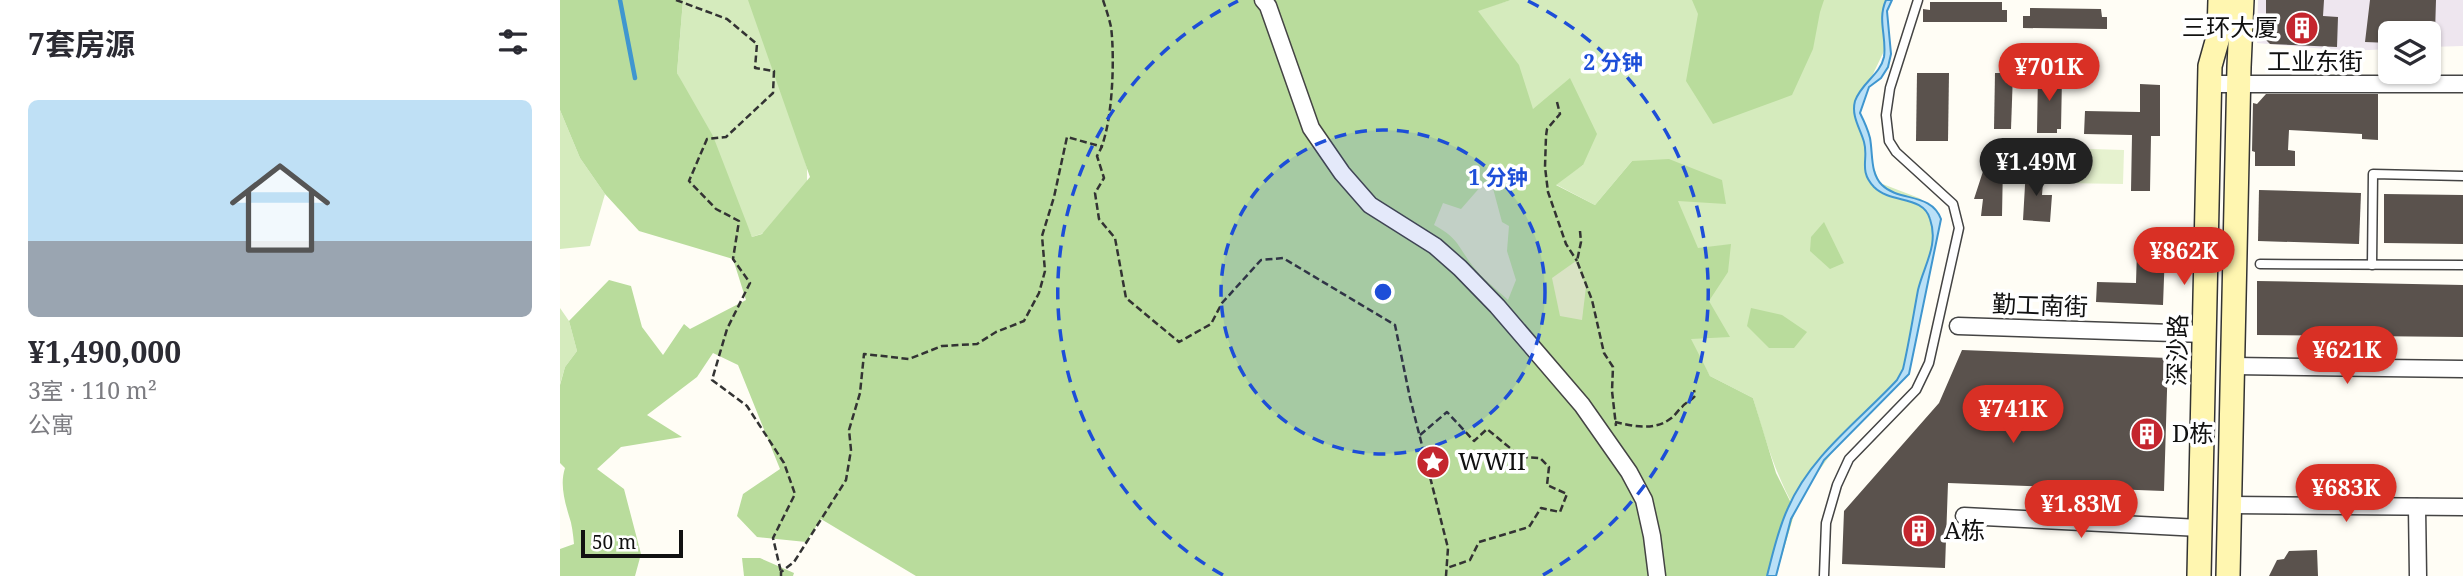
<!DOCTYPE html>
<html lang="zh">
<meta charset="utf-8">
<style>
:root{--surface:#fff;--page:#f7f7f7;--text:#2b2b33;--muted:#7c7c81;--line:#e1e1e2;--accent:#d93025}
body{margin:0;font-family:"Noto Serif","Noto Sans SC",serif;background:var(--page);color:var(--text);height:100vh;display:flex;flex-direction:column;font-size:26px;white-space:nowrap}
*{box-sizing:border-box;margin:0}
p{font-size:23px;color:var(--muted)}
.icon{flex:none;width:38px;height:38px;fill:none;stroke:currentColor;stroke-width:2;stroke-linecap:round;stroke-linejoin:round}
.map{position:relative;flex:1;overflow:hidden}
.details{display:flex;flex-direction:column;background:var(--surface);width:560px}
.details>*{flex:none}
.buttons{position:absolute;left:1818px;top:21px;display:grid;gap:14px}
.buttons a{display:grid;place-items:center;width:63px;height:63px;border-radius:10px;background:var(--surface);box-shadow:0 2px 5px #0004;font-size:35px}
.scale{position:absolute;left:21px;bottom:18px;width:102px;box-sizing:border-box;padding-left:7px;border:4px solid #111;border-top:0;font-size:19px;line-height:24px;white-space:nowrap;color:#111;-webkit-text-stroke:5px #fff;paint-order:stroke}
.price{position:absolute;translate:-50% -60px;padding:0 16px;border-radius:24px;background:var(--accent);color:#fff;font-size:23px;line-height:46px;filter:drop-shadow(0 2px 4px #0008)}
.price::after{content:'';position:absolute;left:50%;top:42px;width:21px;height:16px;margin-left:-10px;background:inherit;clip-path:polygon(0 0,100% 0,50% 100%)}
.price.active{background:#222;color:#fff}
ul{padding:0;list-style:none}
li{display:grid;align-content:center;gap:14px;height:371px;padding:0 28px}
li+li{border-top:2px solid var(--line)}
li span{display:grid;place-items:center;height:217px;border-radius:10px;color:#555}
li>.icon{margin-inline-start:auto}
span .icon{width:126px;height:126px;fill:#fffc;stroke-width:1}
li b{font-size:30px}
h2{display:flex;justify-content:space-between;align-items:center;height:84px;padding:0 28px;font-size:30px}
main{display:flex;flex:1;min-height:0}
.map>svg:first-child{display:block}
.industrial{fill:#eee6ef}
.green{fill:#d5ebbd}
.forest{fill:#b9dc9c}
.cemetery{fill:#d9e3c4}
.pitch{fill:#e6f2cf}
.water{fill:#b9e0f7;stroke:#3f96cf;stroke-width:2}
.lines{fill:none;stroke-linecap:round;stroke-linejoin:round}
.stream{stroke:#3f96cf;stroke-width:4.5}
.building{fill:#5a524d}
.service-casing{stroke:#444;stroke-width:11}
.minor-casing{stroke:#444;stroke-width:19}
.secondary-casing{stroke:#333;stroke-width:26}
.path{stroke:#333;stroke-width:2.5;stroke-dasharray:7 3.5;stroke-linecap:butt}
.service{stroke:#fff;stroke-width:8}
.minor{stroke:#fff;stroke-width:16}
.secondary{stroke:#fff6b0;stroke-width:23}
.ring{fill:none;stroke:#1d4ed8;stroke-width:3.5;stroke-dasharray:12 9}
.labels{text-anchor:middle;stroke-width:7;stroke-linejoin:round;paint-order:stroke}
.poi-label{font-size:24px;fill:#111;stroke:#fff;text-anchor:start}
.street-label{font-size:24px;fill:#111;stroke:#fff}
.centre{fill:#1d4ed8;stroke:#fff;stroke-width:3.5}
.ring-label{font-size:21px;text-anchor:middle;font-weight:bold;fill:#1d4ed8;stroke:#fff;stroke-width:7;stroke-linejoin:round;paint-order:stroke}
</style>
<main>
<section class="details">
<h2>7套房源<svg class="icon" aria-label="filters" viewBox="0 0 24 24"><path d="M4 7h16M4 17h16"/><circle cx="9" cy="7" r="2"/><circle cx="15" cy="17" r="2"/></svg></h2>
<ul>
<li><span style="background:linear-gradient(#bfe0f5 65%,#9aa5b1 0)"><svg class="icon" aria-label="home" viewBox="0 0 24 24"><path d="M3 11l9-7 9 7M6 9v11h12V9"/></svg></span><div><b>¥1,490,000</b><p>3室 · 110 m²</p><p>公寓</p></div></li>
</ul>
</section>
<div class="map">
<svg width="1903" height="576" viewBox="0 0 1903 576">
<rect width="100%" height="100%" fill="#fffdf5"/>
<path class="industrial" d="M1698 0H1903V46L1869 47V33H1830V49L1788 51 1697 43Z"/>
<g class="green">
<path d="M123 0H194L247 168V182L204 233 192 237 117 73Z"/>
<path d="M951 0H1328L1324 51 1295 112 1305 146 1320 183 1359 198 1378 211 1349 374C1301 409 1267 458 1234 507 1215 473 1204 436 1193 398L1150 376 1126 335 1144 301 1167 245 1138 249 1072 161 1035 205 995 184 1023 165 973 110 917 10Z"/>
<path d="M0 110 20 158 45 194 30 246 0 249Z"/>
<path d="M0 308 9 321 17 351 5 367 0 384Z"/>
</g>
<g class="forest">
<path d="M0 0H123L117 73 153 136 192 237 202 234 250 177 188 0H951L918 11 959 65 973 109 1010 78 1037 134 1023 165 996 185 1035 205 1072 161 1109 159 1162 180 1166 204 1118 201 1138 248 1171 244 1168 272 1149 301 1170 337 1131 339 1150 376 1193 398 1216 473 1235 511 1216 576H356L261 519 246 542 197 537 177 516 183 494 220 469 178 365 153 353 137 377 87 415 122 437 61 447 37 469 64 489 81 554 75 576H0V549L14 544C13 534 12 524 9 516 4 499 0 483 5 468L0 463V385L5 367 17 351 9 321 49 280 71 286 82 327 103 355 124 324 130 329 186 300 173 259 79 231 45 194 20 158 0 110Z"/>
<path d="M1132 0H1264L1260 12 1253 49 1232 95 1153 124 1126 81 1138 14Z"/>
<path d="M1264 222 1284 263 1270 269 1250 251 1251 237Z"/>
<path d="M1191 308 1222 315 1247 332 1234 348H1209L1187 326Z"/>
<path d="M182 558H200L234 573 233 576H184Z"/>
</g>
<g class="cemetery">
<path d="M931 181 942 222 949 226 947 251 956 280 948 300C936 289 922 278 912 265 897 245 898 238 874 225L883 203 901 209 922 185Z"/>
<path d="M1016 261 1026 287 1022 320 1000 316 992 278Z"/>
</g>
<path class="pitch" d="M1501 148 1564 150 1563 184 1501 183Z"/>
<path class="water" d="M1326 0H1332L1327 11 1331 54 1328 67 1321 78 1309 87 1300 113C1304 121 1308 130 1310 138 1313 154 1310 173 1322 185 1339 202 1371 192 1381 219L1349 374 1264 460 1231 519 1216 576H1207C1213 553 1218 529 1228 508 1251 455 1299 421 1337 380L1343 369C1349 343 1353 317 1358 290 1364 265 1379 245 1370 219 1363 195 1331 204 1314 187 1298 170 1309 159 1304 142 1300 128 1291 116 1295 101 1302 82 1320 75 1324 57 1327 37 1317 20 1326 0Z"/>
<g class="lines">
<path class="stream" d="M60 0 75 78"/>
</g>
<g class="building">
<path d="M1706 0H1764L1763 16 1778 17 1777 47 1710 44 1706 40Z"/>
<path d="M1810 0H1876L1875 33H1830V43L1805 42Z"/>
<path d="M1370 2H1442V10H1447V22H1363V9L1370 10Z"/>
<path d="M1470 8 1541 9 1542 17H1547V29L1463 28V16H1470Z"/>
<path d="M1357 73H1389L1388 141H1356Z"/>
<path d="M1435 73H1453L1451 129H1434Z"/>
<path d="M1478 73 1498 74V77H1502L1501 129H1497V133H1477Z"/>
<path d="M1580 84 1600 85V136H1591L1590 191H1571L1572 135 1524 134 1525 111 1580 112Z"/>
<path d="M1706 94H1818V140L1802 139V134L1729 130 1728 150 1735 151V166H1695V152L1692 151 1693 103 1697 104Z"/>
<path d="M1427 159 1443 163 1442 216H1421L1423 199H1414Z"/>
<path d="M1466 168 1484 170 1482 195H1492L1490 222 1463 220Z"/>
<path d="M1699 190 1801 193 1799 244 1698 241Z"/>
<path d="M1824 194 1903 195V244L1824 243Z"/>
<path d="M1577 250 1605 251 1603 305 1536 302 1537 282 1576 283Z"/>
<path d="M1697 281 1903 285V337L1697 335Z"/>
<path d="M1402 350 1608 358 1604 491 1388 483 1385 568 1282 564 1284 511 1379 403Z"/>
<path d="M1757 550 1758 576H1709L1717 560 1724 559 1729 551Z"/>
</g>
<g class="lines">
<defs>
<g id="service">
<path d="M1700 264 1903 265"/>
<path d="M1812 265 1813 174 1903 176"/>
<path d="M1264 576 1266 523 1277 485 1289 459 1356 390 1369 363 1399 228 1393 204 1336 152 1329 141 1326 115 1330 88 1358 0"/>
</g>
<g id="minor">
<path d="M703 0 708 6 751 128 782 173 810 205 875 246 900 268 937 306 1022 405 1069 472 1084 500 1092 536 1097 576"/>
<path d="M1650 84H1903"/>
<path d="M1398 326 1645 334"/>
<path d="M1673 366 1903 369"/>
<path d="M1670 505 1903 507"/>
<path d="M1857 507 1858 576"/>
<path d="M1404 516 1640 528"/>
</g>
<g id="secondary">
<path d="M1639 576 1650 66 1659 34 1660 0"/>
<path d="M1668 576 1679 67 1682 0"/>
</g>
</defs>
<use href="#service" class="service-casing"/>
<use href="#minor" class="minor-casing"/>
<use href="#secondary" class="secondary-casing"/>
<g class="path">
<path d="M116 0 167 19 197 44 195 68 214 71 213 93 166 137 147 139 129 181 156 209 179 221 173 259 190 283 167 329 152 380 187 406 224 463 235 494 213 538 221 572"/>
<path d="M543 0C546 9 549 18 551 27 555 57 553 131 537 156L544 178 535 193 539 219 555 238 566 298 619 342 651 324 662 303 701 260 723 258 835 325 850 398 888 548 886 576"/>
<path d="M997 102 1000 114 987 129 986 136 985 167 988 192 1006 244 1017 261"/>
<path d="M1020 231 1021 242 1017 261 1032 300 1044 353 1053 367 1052 391 1056 426"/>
<path d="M1055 422C1073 426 1094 431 1110 419 1115 416 1118 410 1122 407 1126 402 1131 401 1135 396L1134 390"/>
<path d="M860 435 887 412 914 441 927 429 961 457 980 458 989 467 987 485 1007 494 1000 512 981 508 969 527 919 542 910 560 887 568"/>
<path d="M221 576V572L234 562 286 480 291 450 289 430 300 393 304 354 349 359 382 346 417 344 436 332 464 321 479 293 485 271 482 236 494 197 507 137 543 147"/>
</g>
<use href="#service" class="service"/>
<use href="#minor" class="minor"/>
<use href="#secondary" class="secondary"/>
</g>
<circle cx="823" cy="292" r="162" fill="#1d4ed8" fill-opacity=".12"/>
<g class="ring">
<circle cx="823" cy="292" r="162"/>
<path d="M663 575A325 325 0 0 1 678 1M968 1A325 325 0 0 1 983 575"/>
</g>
<defs>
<symbol id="building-disc" viewBox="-11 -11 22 22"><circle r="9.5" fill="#c4262e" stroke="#fff"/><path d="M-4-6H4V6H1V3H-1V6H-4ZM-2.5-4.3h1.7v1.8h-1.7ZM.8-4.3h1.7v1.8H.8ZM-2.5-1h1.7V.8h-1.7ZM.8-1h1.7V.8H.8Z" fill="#fff"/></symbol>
<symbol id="sight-disc" viewBox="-11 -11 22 22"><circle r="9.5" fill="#c4262e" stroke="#fff"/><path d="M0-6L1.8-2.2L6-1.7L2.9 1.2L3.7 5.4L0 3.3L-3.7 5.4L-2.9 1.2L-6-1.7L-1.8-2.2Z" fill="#fff"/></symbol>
</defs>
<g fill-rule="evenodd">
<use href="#building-disc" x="1723" y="9" width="38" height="38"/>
<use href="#building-disc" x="1568" y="415" width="38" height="38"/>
<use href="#sight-disc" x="854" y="443" width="38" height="38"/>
<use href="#building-disc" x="1340" y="512" width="38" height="38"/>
</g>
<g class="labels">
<g class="poi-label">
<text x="1718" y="36" text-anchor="end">三环大厦</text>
<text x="1612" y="442">D栋</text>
<text x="898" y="470">WWII</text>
<text x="1384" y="539">A栋</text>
</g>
<g class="street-label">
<text x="1755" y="70">工业东街</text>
<text transform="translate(1480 306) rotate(2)" y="8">勤工南街</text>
<text transform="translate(1618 350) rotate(-89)" y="8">深沙路</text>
</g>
</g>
<circle cx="823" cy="292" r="10" class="centre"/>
<g class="ring-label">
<text x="1053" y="70">2 分钟</text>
<text x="938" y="185">1 分钟</text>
</g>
</svg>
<div class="buttons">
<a><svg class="icon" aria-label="layers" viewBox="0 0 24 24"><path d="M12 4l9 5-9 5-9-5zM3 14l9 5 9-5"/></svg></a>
</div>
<div class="scale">50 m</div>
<b class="price" style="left:1489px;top:103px">¥701K</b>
<b class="price active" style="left:1476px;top:198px">¥1.49M</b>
<b class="price" style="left:1624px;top:287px">¥862K</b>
<b class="price" style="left:1787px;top:386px">¥621K</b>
<b class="price" style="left:1453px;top:445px">¥741K</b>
<b class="price" style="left:1786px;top:524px">¥683K</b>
<b class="price" style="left:1521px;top:540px">¥1.83M</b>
</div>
</main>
